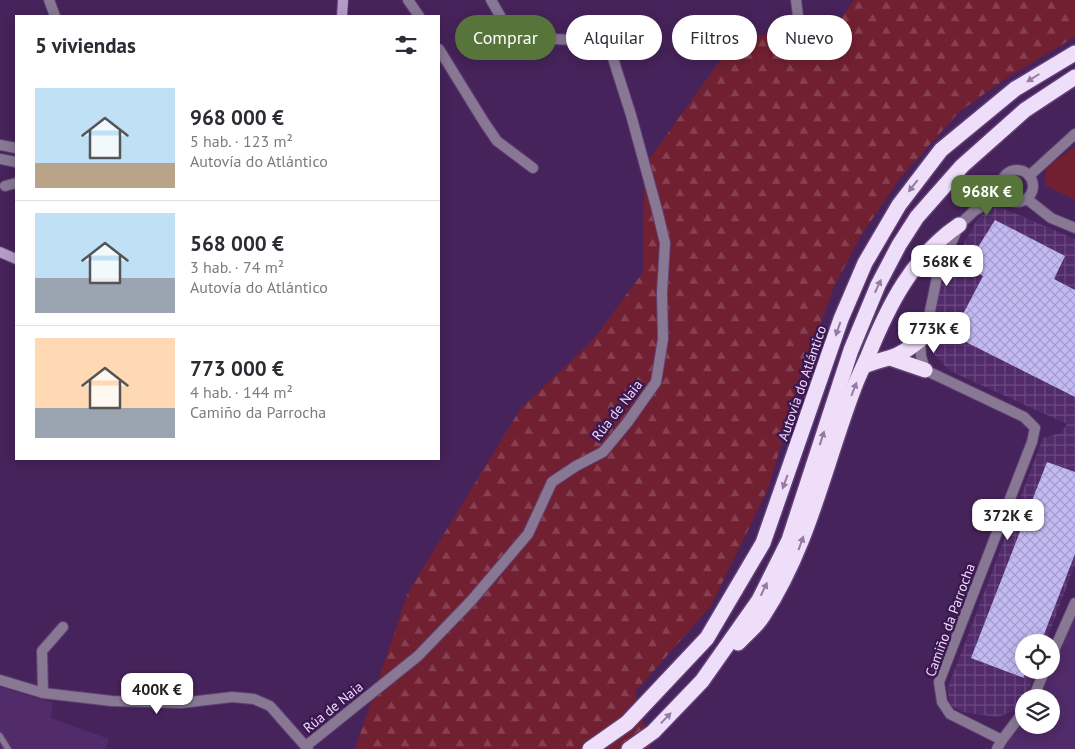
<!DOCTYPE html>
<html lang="es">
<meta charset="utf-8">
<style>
:root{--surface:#fff;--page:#f7f7f7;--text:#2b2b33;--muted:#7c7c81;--line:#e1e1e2;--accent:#57743b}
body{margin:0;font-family:"PT Sans",sans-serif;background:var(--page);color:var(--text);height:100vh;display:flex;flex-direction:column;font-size:19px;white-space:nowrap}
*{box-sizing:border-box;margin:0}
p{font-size:16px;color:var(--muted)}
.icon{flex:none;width:28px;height:28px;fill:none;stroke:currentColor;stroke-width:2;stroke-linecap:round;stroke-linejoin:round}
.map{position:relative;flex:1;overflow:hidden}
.details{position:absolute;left:15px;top:15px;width:425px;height:445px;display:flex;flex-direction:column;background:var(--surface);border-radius:0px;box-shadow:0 2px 12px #0003}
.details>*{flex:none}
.hud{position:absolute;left:455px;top:15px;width:475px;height:45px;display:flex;gap:10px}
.buttons{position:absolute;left:1015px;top:634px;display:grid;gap:10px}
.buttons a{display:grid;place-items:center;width:45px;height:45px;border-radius:50%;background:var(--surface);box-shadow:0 2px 12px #0003;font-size:25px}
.price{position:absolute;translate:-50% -42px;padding:0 11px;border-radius:10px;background:#fff;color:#222;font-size:16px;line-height:32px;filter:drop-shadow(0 1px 2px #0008)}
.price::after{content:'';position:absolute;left:50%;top:30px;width:15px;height:11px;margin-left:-8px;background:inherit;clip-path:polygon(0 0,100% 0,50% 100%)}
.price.selected{background:var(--accent);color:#fff}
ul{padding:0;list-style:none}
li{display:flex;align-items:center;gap:15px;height:125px;padding:0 20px}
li+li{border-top:1px solid var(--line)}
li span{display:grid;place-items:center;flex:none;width:140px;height:100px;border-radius:0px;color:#555}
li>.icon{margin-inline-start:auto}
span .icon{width:60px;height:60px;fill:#fffc;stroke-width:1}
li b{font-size:21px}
h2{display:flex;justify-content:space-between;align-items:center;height:60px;padding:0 20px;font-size:21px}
.chip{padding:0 18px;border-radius:22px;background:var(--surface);box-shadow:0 2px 12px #0003;font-size:18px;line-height:45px}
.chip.selected{background:var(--accent);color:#fff}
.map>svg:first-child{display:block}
.built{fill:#522b6a}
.industrial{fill:url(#industrial-grid)}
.green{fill:#712032}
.forest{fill:url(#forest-firs)}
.building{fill:url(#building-cross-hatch)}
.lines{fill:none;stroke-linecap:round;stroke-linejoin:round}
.lane-casing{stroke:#614075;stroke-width:8}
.street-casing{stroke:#614075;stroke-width:12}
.secondary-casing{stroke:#614075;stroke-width:12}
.highway-casing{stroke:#614075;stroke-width:18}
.lane{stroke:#887894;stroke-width:5.5}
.street{stroke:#887894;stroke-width:10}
.secondary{stroke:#b69dc9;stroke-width:10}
.highway{stroke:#eedef9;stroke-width:15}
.oneway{fill:#947ba4}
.labels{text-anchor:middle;stroke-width:5;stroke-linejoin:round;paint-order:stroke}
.street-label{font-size:14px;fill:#eedbfd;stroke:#3b184f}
</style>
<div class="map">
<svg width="1075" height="749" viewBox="0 0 1075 749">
<defs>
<pattern id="industrial-grid" width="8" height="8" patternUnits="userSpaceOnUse" patternTransform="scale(1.25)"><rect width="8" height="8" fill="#522b6a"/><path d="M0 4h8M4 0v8" fill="none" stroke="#6b4980"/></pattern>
<pattern id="forest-firs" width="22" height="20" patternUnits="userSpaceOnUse" patternTransform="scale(1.25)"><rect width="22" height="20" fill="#712032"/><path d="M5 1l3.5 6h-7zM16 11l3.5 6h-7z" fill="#864051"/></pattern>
<pattern id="building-cross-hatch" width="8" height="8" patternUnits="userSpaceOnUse" patternTransform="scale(1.25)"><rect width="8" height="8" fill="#c3baf4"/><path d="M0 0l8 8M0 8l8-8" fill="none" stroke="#a49cca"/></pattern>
</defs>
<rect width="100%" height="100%" fill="#46235b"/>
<g class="built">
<path d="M1075 603V749H997L1024 711V725H1051V698L1033 697 1045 670H1051V657Z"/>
<path d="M0 687 53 703 51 718 109 739 106 749H0Z"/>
</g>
<path class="industrial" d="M1000 207 1075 239V564L1046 642H1024V670H1036L1027 695 1024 698V700L1016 710 998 717 961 712 951 705 947 690 1043 438 1061 433 1067 424 950 371 933 353 931 326 942 283 977 220 988 209Z"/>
<path class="green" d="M1075 147V200L1045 185 1046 167Z"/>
<path class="forest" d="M854 0H1075V37L1005 79 959 112 900 178 860 237 833 289 800 382 768 489 711 606 635 692 650 749H355L407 595 412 586 521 408 593 340 643 272 644 166 735 40 840 20Z"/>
<g class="building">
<path d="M995 220 1065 256 1054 279 1075 290V397L952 335 983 276 972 269 970 260Z"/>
<path d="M1047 462 1075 472V554L1041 642H1024V678L971 658Z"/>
</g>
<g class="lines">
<defs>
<path id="lane" d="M0 736 8 749"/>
<g id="street">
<path d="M49 0 55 16"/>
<path d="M408 0 419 16"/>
<path d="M796 0 799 24"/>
<path d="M439 49 484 122 497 141 533 168"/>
<path d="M0 145 16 148"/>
<path d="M0 159 16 162"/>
<circle cx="1017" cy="186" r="16"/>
<path d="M1029 176 1075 134"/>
<path d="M5 186 16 183"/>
<path d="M1027 199 1051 218 1075 228"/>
<path d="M1051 657 1075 603"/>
<path d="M0 680 43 693 112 701 181 703 232 697 254 699 270 706 308 749"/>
<path d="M43 693 42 651 63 627"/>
<path d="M1033 698 1045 670"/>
<path d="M1002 740 1024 711"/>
<path d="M306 746 418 656 471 601 528 534 552 482 576 466 603 452 627 423 656 382 663 339 662 293 665 243 657 210 631 115 610 49 599 41 530 38 518 33 502 19 491 0"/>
<path d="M997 749 1002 740 950 714 942 702 939 682 1032 442 1035 428 1024 417 925 370 921 356 920 340 927 326 937 277 944 260 959 225 974 211 1003 194"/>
</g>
<g id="secondary">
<path d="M342 16 343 0"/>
<path d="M0 252 16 259"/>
</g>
<g id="highway">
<path d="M890 358 925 370"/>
<path d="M864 366C873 362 882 360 892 357 902 354 911 347 920 340"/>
<path d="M738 643C746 634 757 626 763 616 809 546 825 464 854 388 858 377 863 367 868 356 888 306 913 256 959 225"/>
<path d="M590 749 627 723 707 638 763 543 841 319 865 263 899 205 941 150 1015 89 1075 53"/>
<path d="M629 749 653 732 702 681 759 600 789 540 851 350 878 285 899 245 917 217 962 166 1025 110 1075 77"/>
</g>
</defs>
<use href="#lane" class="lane-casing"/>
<use href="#street" class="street-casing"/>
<use href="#secondary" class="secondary-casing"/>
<use href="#highway" class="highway-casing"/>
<use href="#lane" class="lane"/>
<use href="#street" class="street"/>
<use href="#secondary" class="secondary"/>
<use href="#highway" class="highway"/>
</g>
<defs><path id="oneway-solid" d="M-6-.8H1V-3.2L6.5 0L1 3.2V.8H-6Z" transform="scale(1.25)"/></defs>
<g class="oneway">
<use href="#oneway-solid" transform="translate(1033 78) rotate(148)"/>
<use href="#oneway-solid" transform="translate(913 186) rotate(128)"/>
<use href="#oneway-solid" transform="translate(878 286) rotate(-65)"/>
<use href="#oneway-solid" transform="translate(838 329) rotate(109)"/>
<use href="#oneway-solid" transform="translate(854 389) rotate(-69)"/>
<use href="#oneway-solid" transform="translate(822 438) rotate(-72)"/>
<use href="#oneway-solid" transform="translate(785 482) rotate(110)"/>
<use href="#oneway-solid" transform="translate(801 543) rotate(-70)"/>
<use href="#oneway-solid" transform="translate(764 589) rotate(-64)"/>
<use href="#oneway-solid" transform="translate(666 718) rotate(-46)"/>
</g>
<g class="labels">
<g class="street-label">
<text transform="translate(802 383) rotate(-71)" y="5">Autovía do Atlántico</text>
<text transform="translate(617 410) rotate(-52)" y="5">Rúa de Naia</text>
<text transform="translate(950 620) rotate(-70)" y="5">Camiño da Parrocha</text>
<text transform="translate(333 707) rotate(-39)" y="5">Rúa de Naia</text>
</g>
</g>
</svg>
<div class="buttons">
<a><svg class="icon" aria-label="locate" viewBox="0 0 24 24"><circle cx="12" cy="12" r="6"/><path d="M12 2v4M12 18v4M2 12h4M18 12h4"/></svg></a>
<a><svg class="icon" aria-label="layers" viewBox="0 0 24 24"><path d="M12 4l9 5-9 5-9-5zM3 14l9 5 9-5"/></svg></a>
</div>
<b class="price selected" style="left:987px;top:217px">968K €</b>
<b class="price" style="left:947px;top:287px">568K €</b>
<b class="price" style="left:934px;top:354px">773K €</b>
<b class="price" style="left:1008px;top:541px">372K €</b>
<b class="price" style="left:157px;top:715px">400K €</b>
<div class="hud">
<a class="chip selected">Comprar</a>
<a class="chip">Alquilar</a>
<a class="chip">Filtros</a>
<a class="chip">Nuevo</a>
</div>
<section class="details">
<h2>5 viviendas<svg class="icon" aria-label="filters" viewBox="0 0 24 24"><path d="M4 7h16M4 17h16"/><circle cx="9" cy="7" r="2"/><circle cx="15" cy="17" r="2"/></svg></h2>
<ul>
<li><span style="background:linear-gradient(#bfe0f5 75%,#b9a48a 0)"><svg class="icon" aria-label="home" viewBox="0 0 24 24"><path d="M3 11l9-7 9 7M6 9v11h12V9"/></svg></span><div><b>968 000 €</b><p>5 hab. · 123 m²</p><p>Autovía do Atlántico</p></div></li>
<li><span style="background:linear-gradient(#bfe0f5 65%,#9aa5b1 0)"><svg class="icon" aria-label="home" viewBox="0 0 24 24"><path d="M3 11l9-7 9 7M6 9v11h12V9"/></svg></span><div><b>568 000 €</b><p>3 hab. · 74 m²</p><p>Autovía do Atlántico</p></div></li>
<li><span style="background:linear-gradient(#ffd9b3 70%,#9aa5b1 0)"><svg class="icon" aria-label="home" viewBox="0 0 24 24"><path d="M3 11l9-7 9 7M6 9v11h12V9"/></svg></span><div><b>773 000 €</b><p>4 hab. · 144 m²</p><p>Camiño da Parrocha</p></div></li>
</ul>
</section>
</div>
